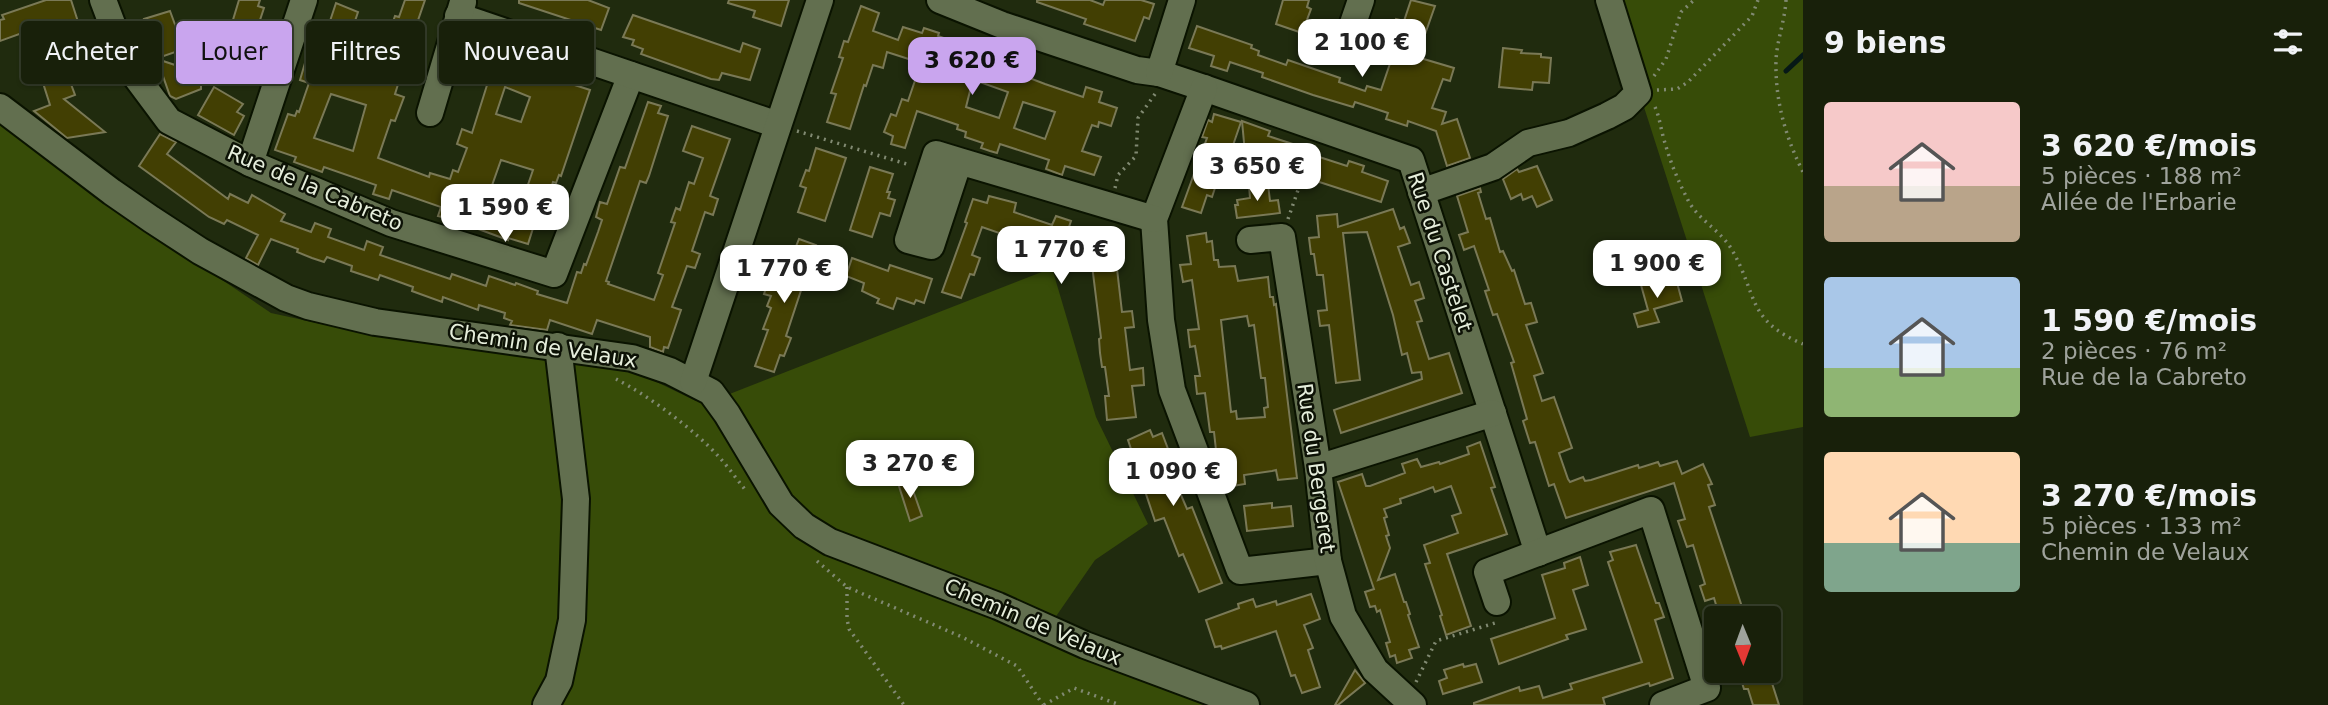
<!DOCTYPE html>
<html lang="fr">
<meta charset="utf-8">
<style>
:root{--surface:#18200a;--page:#252d18;--text:#f1f3f6;--muted:#9fa39c;--line:#363e2b;--accent:#c9a5ee}
body{margin:0;font-family:"DejaVu Sans",sans-serif;background:var(--page);color:var(--text);height:100vh;display:flex;flex-direction:column;font-size:26px;white-space:nowrap}
*{box-sizing:border-box;margin:0}
p{font-size:23px;color:var(--muted)}
.icon{flex:none;width:38px;height:38px;fill:none;stroke:currentColor;stroke-width:2;stroke-linecap:round;stroke-linejoin:round}
.map{position:relative;flex:1;overflow:hidden}
.details{display:flex;flex-direction:column;background:var(--surface);width:525px}
.details>*{flex:none}
.guide{position:absolute;left:21px;top:21px;width:665px;height:63px;display:flex;gap:14px}
.needle{width:46px;rotate:179deg}
.controls{position:absolute;left:1704px;top:606px;display:grid;gap:14px}
.controls a{display:grid;place-items:center;width:77px;height:77px;border-radius:7px;background:var(--surface);box-shadow:0 2px 5px #0004,0 0 0 2px var(--line);font-size:35px}
.price{position:absolute;translate:-50% -60px;padding:0 16px;border-radius:14px;background:#fff;color:#222;font-size:23px;line-height:46px;filter:drop-shadow(0 2px 4px #0008)}
.price::after{content:'';position:absolute;left:50%;top:42px;width:21px;height:16px;margin-left:-10px;background:inherit;clip-path:polygon(0 0,100% 0,50% 100%)}
.price.current{background:var(--accent);color:#111}
ul{padding:0;list-style:none}
li{display:flex;align-items:center;gap:21px;height:175px;padding:0 21px}
li span{display:grid;place-items:center;flex:none;width:196px;height:140px;border-radius:7px;color:#555}
li>.icon{margin-inline-start:auto}
span .icon{width:84px;height:84px;fill:#fffc;stroke-width:1}
li b{font-size:30px}
h2{display:flex;justify-content:space-between;align-items:center;height:84px;padding:0 21px;font-size:30px}
.tag{padding:0 24px;border-radius:7px;background:var(--surface);box-shadow:0 2px 5px #0004,0 0 0 2px var(--line);font-size:24px;line-height:63px}
.tag.current{background:var(--accent);color:#111}
main{display:flex;flex:1;min-height:0}
.map>svg:first-child{display:block}
.green{fill:#374c08}
.lines{fill:none;stroke-linecap:round;stroke-linejoin:round}
.stream{stroke:#061816;stroke-width:5}
.building{fill:#423f03;stroke:#7a7956;stroke-width:2;fill-rule:evenodd}
.minor-casing{stroke:#0a1300;stroke-width:30}
.path{stroke:#818a72;stroke-width:3.5;stroke-dasharray:2 5;stroke-linecap:butt}
.minor{stroke:#626f4f;stroke-width:26}
.labels{text-anchor:middle;stroke-width:5;stroke-linejoin:round;paint-order:stroke}
.street-label{font-size:21px;fill:#e6eedc;stroke:#0d1206}
</style>
<main>
<div class="map">
<svg width="1803" height="705" viewBox="0 0 1803 705">
<rect width="100%" height="100%" fill="#202b0e"/>
<g class="green">
<path d="M1600 0H1803V427L1750 437 1643 104Z"/>
<path d="M0 123 154 234 271 313 354 331 520 352 634 371 696 401 736 402 727 395 1052 268 1096 417 1148 524 1095 560 1050 625 1045 640 1165 690 1206 705H0Z"/>
</g>
<g class="lines">
<path class="stream" d="M1786 71 1803 55"/>
</g>
<g class="building">
<path d="M46 0H71L81 31H79L81 39 71 42 79 63 75 65 78 73 68 76 75 95 64 99 105 132 67 138 34 111 50 105 36 61 33 62 22 33 0 41V20L4 19 2 15Z"/>
<path d="M239 0H260L258 6 264 8 248 56 252 58 244 79 212 69 225 32 229 33Z"/>
<path d="M405 0H425L415 29 425 33 419 49 410 46 395 94 404 97 395 121 391 120 378 158 429 177 430 173 450 179 453 170 458 172 467 148 457 144 462 129 472 133 488 82 467 75 469 71 460 68 466 50 590 90 561 176 559 175 556 183 553 182 547 201 542 200 528 244 508 238V240L454 220 438 216 441 207 392 190 389 199 373 194 376 185 324 167 322 172 294 162 296 157 275 150 288 114 295 116 297 111 299 112 309 83 300 80 305 63 315 66 336 3 358 12 343 57 377 68 395 16 399 17ZM505 87 530 97 521 122 496 114ZM331 94 366 105 353 151 314 138ZM501 160 533 170 521 205 489 194Z"/>
<path d="M519 0H588L609 8 601 30 519 3Z"/>
<path d="M729 0H789L781 26 753 17 755 11 728 3Z"/>
<path d="M1037 0H1090L1103 5 1105 0H1141L1154 4 1149 19 1144 17 1135 41 1084 24 1086 19 1037 2Z"/>
<path d="M1283 0H1309L1307 7 1311 9 1302 33 1276 24Z"/>
<path d="M1411 0 1435 6 1417 57 1454 68 1450 81 1443 79 1432 108 1446 112 1442 124 1457 119 1470 158 1447 166 1436 131 1408 121 1407 126 1386 119 1388 113 1355 102 1353 107 1313 95 1262 77 1263 73 1230 62 1227 71 1211 66 1214 56 1189 48 1197 26 1252 45 1251 48 1259 51 1258 55 1286 65 1288 60 1340 78 1339 82 1365 91 1367 86 1381 90 1399 37 1390 34 1396 19 1404 21Z"/>
<path d="M861 6 879 13 873 31 898 40 903 27 922 33 924 28 939 33 938 36 958 43 956 49 1012 68 1014 62 1027 66 1024 76 1045 84 1083 97 1086 87 1102 92 1099 102 1117 108 1111 126 1099 122 1098 127 1092 125 1082 151 1101 157 1094 175 1065 166 1062 175 1046 169 1049 160 1000 144 997 153 990 151 981 148 983 143 965 137 966 132 957 129 958 125 917 111 905 148 891 144 893 136 884 132 891 114 896 116 902 99 908 101 921 63 887 52 883 68 873 65 866 86 864 85 850 129 827 122 836 94 831 93 843 58 839 57 844 41 848 42ZM977 81 1008 92 999 118 966 107 970 91ZM1023 102 1055 112 1045 139 1014 128Z"/>
<path d="M170 11 184 49 158 58 144 19Z"/>
<path d="M633 15 740 52 743 43 760 49 750 80 722 73 719 80 711 79 641 54 643 49 632 45 634 40 623 37Z"/>
<path d="M1503 48 1522 50 1521 53 1541 54V57L1551 58 1549 83 1533 82 1532 90 1499 87Z"/>
<path d="M157 59 181 67 201 79V89L176 99 170 96Z"/>
<path d="M214 87 243 104 237 112 244 116 234 135 198 115Z"/>
<path d="M648 102 661 106 658 113 668 116 649 176 646 183 640 181 606 281 609 282 608 284 654 300 663 275 658 273 675 223 671 222 676 208 680 210 689 182 694 184 703 158 683 151 692 126 730 139 710 196 718 199 713 215 705 212 692 251 700 254 695 268 687 266 672 307 681 310 668 348 664 347 663 352 650 347V337L597 320 592 334 550 320 547 330 510 325 512 321 504 318 505 313 479 305 478 310 443 297 442 302 412 291 413 287 380 275 378 280 351 271 352 266 327 257 324 262 312 258 297 252 298 249 271 239 258 265 246 258 258 235 227 220 224 224 209 217 139 166 160 134 176 142 167 154 228 199 230 194 248 203 252 195 285 214 281 221 311 232 315 223 331 229 328 237 364 250 367 241 383 247 380 255 450 279 452 274 486 286 489 276 515 285 516 283 538 291 537 294 567 303 577 272 581 273 584 264 586 265 598 232 602 220 596 217 600 202 607 204 620 167 625 168Z"/>
<path d="M1214 114 1241 122 1230 154 1229 146 1212 197 1207 195 1201 213 1182 207 1207 138 1202 137 1208 120 1212 122Z"/>
<path d="M1242 121 1270 131 1268 136 1308 149 1307 153 1347 166 1349 161 1364 166 1362 172 1388 181 1381 202 1273 167 1274 162 1245 153Z"/>
<path d="M816 148 846 158 825 221 798 212 806 188 800 186 806 170 809 171Z"/>
<path d="M1537 166 1552 200 1537 207 1532 196 1523 200 1521 194 1511 199 1503 179 1517 169 1519 172Z"/>
<path d="M870 167 893 174 887 192H890L888 198 895 200 890 216 880 213 872 237 850 230Z"/>
<path d="M1268 184 1270 201 1278 200 1280 213 1237 218 1235 205H1238L1237 200 1250 198 1249 186Z"/>
<path d="M1480 188 1481 192 1478 193 1486 219 1490 218 1500 252 1503 251 1512 271 1514 270 1525 304 1531 303 1537 322 1526 325 1543 373 1534 376 1542 401 1554 397 1572 448 1559 453 1568 479 1570 482 1583 477 1585 481 1591 480 1638 465 1639 468 1658 462 1660 466 1677 461 1682 474 1703 464 1712 484 1708 485 1715 505 1709 507 1743 610 1720 618 1714 598 1705 601 1700 586 1705 584 1693 545 1687 547 1678 521 1685 519 1674 483 1566 518 1554 484 1549 486 1535 442 1530 443 1523 421 1527 419 1511 363 1514 362 1497 314 1493 315 1485 291 1489 290 1474 246 1464 250 1459 235 1468 232 1457 196Z"/>
<path d="M989 196 1016 203 1014 212 1052 225 1056 216 1071 221 1068 230 1087 237 1084 247 1114 243 1122 312 1132 311 1134 327 1125 328 1130 370 1143 368 1144 385 1132 386 1136 417 1107 420 1105 396H1109L1105 367H1102L1100 353 1099 339 1101 338 1092 265 982 227 972 255 980 258 974 275 970 274 961 298 942 292 967 223 965 222 973 199 987 203Z"/>
<path d="M1393 209 1400 229 1404 227 1410 243 1398 247 1411 285 1419 282 1424 298 1415 301 1422 321 1417 322 1429 359 1449 353 1462 393 1341 433 1334 410 1422 379 1421 372 1412 373 1407 353 1402 355 1393 315 1367 232 1343 233 1360 380 1336 383 1329 325 1320 326 1318 311 1327 310 1323 275H1317L1314 254H1311L1309 238 1319 237 1317 216 1337 214 1338 227Z"/>
<path d="M1206 233 1207 242 1212 241 1214 260H1218L1219 267 1235 266 1238 281 1268 277 1270 297H1273L1274 305 1276 304 1297 478 1278 480 1276 470 1272 471 1244 475 1245 484 1226 487 1222 459H1217L1214 432H1210L1205 393 1197 394 1195 376H1200L1195 346 1190 347 1188 330 1199 329 1192 280 1183 282 1180 265 1191 264 1187 236ZM1247 316 1249 326 1254 325 1261 378H1265L1268 407 1264 408 1265 417 1237 419 1236 411 1231 412 1221 320Z"/>
<path d="M799 239 816 245 786 336 791 338 784 356 780 355 774 372 755 366 768 330 763 329 771 308 767 306 771 296 764 294 769 279 779 282 787 258 791 259Z"/>
<path d="M852 258 888 271 890 265 932 279 924 303 916 300 914 304 897 298 893 309 877 303 879 299 862 291 864 283 846 276Z"/>
<path d="M1663 278 1664 282 1676 279 1682 301 1654 309 1659 322 1638 327 1634 314 1648 310 1641 285Z"/>
<path d="M1150 430 1153 437 1162 433 1168 449 1162 451 1187 509 1192 507 1222 583 1199 592 1183 554 1179 556 1164 518 1155 521 1128 440Z"/>
<path d="M1480 442 1495 487 1491 488 1507 534 1447 554 1471 626 1446 635 1440 616 1442 615 1425 564 1430 563 1424 545 1458 533 1452 516 1461 513 1451 486 1435 492 1433 487 1420 492 1400 499 1401 503 1384 509 1387 517 1384 518 1389 535 1386 536 1390 548 1378 580 1395 574 1404 602H1406L1410 614 1408 615 1419 647 1409 650 1412 658 1397 663 1395 655 1390 657 1386 643 1390 642 1380 610 1377 612 1375 606 1370 607 1365 592 1374 589 1338 482 1362 474 1366 486H1370L1405 473 1402 464 1417 459 1421 467 1439 462 1440 464 1469 454 1467 447Z"/>
<path d="M909 479 922 516 910 521 898 483Z"/>
<path d="M1272 503V508L1291 506 1293 526 1247 531 1244 506Z"/>
<path d="M1636 545 1656 603H1659L1664 617 1655 620 1673 678 1650 686 1649 683 1603 698 1605 705H1474V703L1519 687 1520 691 1539 686 1543 698 1572 689 1570 684 1642 662 1608 562 1613 560 1610 552Z"/>
<path d="M1580 557 1588 585 1573 590 1586 629 1566 635 1568 639 1499 664 1491 639 1555 618 1542 575 1565 568 1564 563Z"/>
<path d="M1311 594 1320 619 1304 625 1313 648 1308 650 1320 687 1302 693 1295 675 1291 676 1276 631 1222 649 1221 646 1215 647 1206 620 1239 608 1238 604 1253 599 1256 607 1276 601 1277 605Z"/>
<path d="M1463 664 1464 667 1476 664 1482 682 1443 694 1439 681 1447 678 1444 670Z"/>
<path d="M1355 670 1365 683 1338 705H1335Z"/>
<path d="M1738 670H1764L1768 681 1771 680 1779 705H1753L1748 689H1744Z"/>
</g>
<g class="lines">
<defs>
<g id="minor">
<path d="M103 0 128 66 169 121 250 163 391 223 554 274 631 75"/>
<path d="M940 0 1002 25 1137 70 1159 73 1204 88 1411 160 1538 553"/>
<path d="M458 16 778 125"/>
<path d="M1349 35 1361 0"/>
<path d="M1159 73 1182 0"/>
<path d="M1204 88 1154 219 1161 320 1172 390 1240 571 1328 561"/>
<path d="M0 107 112 192 151 219 200 251 286 298 308 306 375 322 632 358 670 371 711 392 727 414 781 504 804 526 830 542 998 606 1085 645 1246 705"/>
<path d="M430 113 463 2"/>
<path d="M959 161 931 246 908 240 936 154 959 161 1154 219"/>
<path d="M250 163 304 0"/>
<path d="M1421 192 1493 167 1528 143 1569 133 1607 116 1624 107 1638 93 1609 0"/>
<path d="M1250 240 1282 237 1318 468 1328 561 1343 616 1375 670 1413 705"/>
<path d="M693 382 820 0"/>
<path d="M1318 468 1493 413"/>
<path d="M1497 602 1487 572 1651 510 1707 688 1663 705"/>
<path d="M546 705 559 681 572 620 576 499 558 346"/>
</g>
</defs>
<use href="#minor" class="minor-casing"/>
<g class="path">
<path d="M1786 0C1785 20 1777 40 1776 60 1775 100 1785 136 1803 172"/>
<path d="M312 38 420 76"/>
<path d="M1654 76 1666 59 1681 12 1694 0"/>
<path d="M1657 90 1677 89 1688 82 1752 16 1758 0"/>
<path d="M1655 107C1660 118 1661 131 1665 143 1670 161 1678 181 1687 198 1697 220 1720 229 1732 250 1758 295 1746 320 1803 344"/>
<path d="M797 131 910 165"/>
<path d="M1115 188 1118 175 1136 156 1138 118 1155 94"/>
<path d="M1288 219 1313 147"/>
<path d="M616 379C649 396 695 430 720 458 729 468 738 481 747 492"/>
<path d="M817 561 847 587 962 637 1017 666 1043 705"/>
<path d="M847 587V619L849 629 904 705"/>
<path d="M1416 682 1436 641 1495 623"/>
<path d="M1044 705 1074 688 1120 705"/>
</g>
<use href="#minor" class="minor"/>
</g>
<g class="labels">
<g class="street-label">
<text transform="translate(315 188) rotate(23)" y="7">Rue de la Cabreto</text>
<text transform="translate(1440 252) rotate(72)" y="7">Rue du Castelet</text>
<text transform="translate(543 346) rotate(9)" y="7">Chemin de Velaux</text>
<text transform="translate(1316 468) rotate(82)" y="7">Rue du Bergeret</text>
<text transform="translate(1033 622) rotate(23)" y="7">Chemin de Velaux</text>
</g>
</g>
</svg>
<div class="controls">
<a><svg class="needle" viewBox="-14 -14 28 28"><path d="M0-13l5 13h-10z" fill="#e53935"/><path d="M0 13l5-13h-10z" fill="#9fa39c"/></svg></a>
</div>
<b class="price" style="left:1362px;top:79px">2 100 €</b>
<b class="price current" style="left:972px;top:97px">3 620 €</b>
<b class="price" style="left:1257px;top:203px">3 650 €</b>
<b class="price" style="left:505px;top:244px">1 590 €</b>
<b class="price" style="left:1061px;top:286px">1 770 €</b>
<b class="price" style="left:1657px;top:300px">1 900 €</b>
<b class="price" style="left:784px;top:305px">1 770 €</b>
<b class="price" style="left:910px;top:500px">3 270 €</b>
<b class="price" style="left:1173px;top:508px">1 090 €</b>
<div class="guide">
<a class="tag">Acheter</a>
<a class="tag current">Louer</a>
<a class="tag">Filtres</a>
<a class="tag">Nouveau</a>
</div>
</div>
<section class="details">
<h2>9 biens<svg class="icon" aria-label="filters" viewBox="0 0 24 24"><path d="M4 7h16M4 17h16"/><circle cx="9" cy="7" r="2"/><circle cx="15" cy="17" r="2"/></svg></h2>
<ul>
<li><span style="background:linear-gradient(#f6c9c9 60%,#b9a48a 0)"><svg class="icon" aria-label="home" viewBox="0 0 24 24"><path d="M3 11l9-7 9 7M6 9v11h12V9"/></svg></span><div><b>3 620 €/mois</b><p>5 pièces · 188 m²</p><p>Allée de l'Erbarie</p></div></li>
<li><span style="background:linear-gradient(#a9c7e8 65%,#8fb573 0)"><svg class="icon" aria-label="home" viewBox="0 0 24 24"><path d="M3 11l9-7 9 7M6 9v11h12V9"/></svg></span><div><b>1 590 €/mois</b><p>2 pièces · 76 m²</p><p>Rue de la Cabreto</p></div></li>
<li><span style="background:linear-gradient(#ffd9b3 65%,#7fa58c 0)"><svg class="icon" aria-label="home" viewBox="0 0 24 24"><path d="M3 11l9-7 9 7M6 9v11h12V9"/></svg></span><div><b>3 270 €/mois</b><p>5 pièces · 133 m²</p><p>Chemin de Velaux</p></div></li>
</ul>
</section>
</main>
